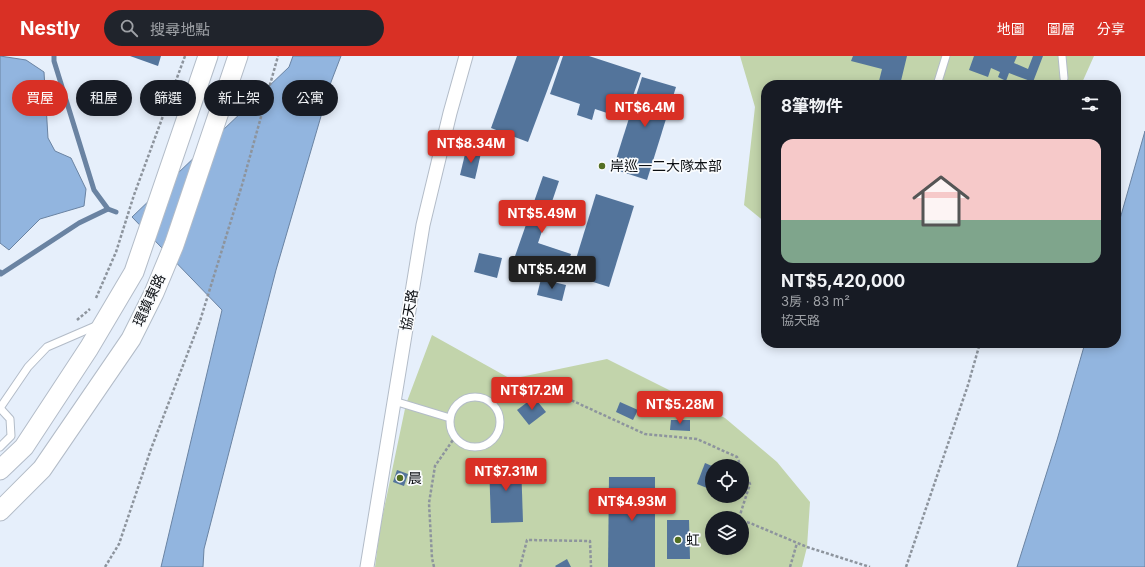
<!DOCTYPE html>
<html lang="zh-TW">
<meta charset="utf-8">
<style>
:root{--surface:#171b24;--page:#20242c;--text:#f1f3f6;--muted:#9ea1a6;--accent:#d93025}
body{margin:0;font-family:Inter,"Noto Sans TC",sans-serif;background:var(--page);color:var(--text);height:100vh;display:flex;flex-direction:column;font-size:15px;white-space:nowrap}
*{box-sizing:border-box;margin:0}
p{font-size:13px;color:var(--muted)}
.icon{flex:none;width:22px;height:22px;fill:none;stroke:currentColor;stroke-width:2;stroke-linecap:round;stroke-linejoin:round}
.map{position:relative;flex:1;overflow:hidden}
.sheet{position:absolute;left:761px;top:24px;width:360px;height:268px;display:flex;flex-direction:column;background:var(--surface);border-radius:16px;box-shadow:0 2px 10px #0003}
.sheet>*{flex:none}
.banner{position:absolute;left:12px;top:24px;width:380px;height:36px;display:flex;gap:8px}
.controls{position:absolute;left:705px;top:403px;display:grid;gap:8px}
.controls a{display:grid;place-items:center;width:44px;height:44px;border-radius:50%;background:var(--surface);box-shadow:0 2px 10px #0003;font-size:20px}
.price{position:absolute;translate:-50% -34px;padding:0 9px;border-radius:4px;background:var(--accent);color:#fff;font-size:13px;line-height:26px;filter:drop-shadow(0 1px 2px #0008)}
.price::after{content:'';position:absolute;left:50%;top:24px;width:12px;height:9px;margin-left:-6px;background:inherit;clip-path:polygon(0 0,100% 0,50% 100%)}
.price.selected{background:#222;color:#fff}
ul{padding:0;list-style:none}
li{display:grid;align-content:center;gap:8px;height:212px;padding:0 20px}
li span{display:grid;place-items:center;height:124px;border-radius:12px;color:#555}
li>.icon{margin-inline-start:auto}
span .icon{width:72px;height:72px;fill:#fffc;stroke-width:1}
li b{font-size:17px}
h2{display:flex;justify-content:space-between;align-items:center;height:48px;padding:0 20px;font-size:17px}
.pill{padding:0 14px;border-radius:18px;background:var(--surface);box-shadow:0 2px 10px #0003;font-size:14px;line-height:36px}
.pill.selected{background:var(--accent);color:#fff}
header{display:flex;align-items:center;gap:24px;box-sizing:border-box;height:56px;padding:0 20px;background:var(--accent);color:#fff}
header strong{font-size:19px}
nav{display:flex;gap:22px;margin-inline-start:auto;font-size:14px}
.search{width:280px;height:36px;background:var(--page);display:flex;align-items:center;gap:10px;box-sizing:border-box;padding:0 14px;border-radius:22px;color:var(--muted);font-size:15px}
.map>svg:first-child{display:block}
.green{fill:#c2d4ab;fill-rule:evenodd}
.water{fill:#92b5df;stroke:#6a83a2}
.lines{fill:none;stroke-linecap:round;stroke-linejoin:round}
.stream{stroke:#6a83a2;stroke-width:5}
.building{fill:#53749b}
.lane-casing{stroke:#b3bcc8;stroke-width:9}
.street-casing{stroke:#b3bcc8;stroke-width:15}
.secondary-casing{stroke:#b3bcc8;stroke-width:21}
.path{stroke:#8d949d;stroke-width:2.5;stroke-dasharray:3 2;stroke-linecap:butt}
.lane{stroke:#fff;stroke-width:7}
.street{stroke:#fff;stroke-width:13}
.secondary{stroke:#fff;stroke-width:19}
.poi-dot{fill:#536f23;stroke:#fafcfe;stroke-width:1.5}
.labels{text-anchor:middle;stroke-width:3.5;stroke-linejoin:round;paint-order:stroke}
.poi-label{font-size:14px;fill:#0c0f13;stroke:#fafcfe;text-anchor:start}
.street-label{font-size:14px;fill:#0c0f13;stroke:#fafcfe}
</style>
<header>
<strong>Nestly</strong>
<div class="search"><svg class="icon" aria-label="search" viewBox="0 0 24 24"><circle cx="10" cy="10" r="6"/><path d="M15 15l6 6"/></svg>搜尋地點</div>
<nav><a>地圖</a><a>圖層</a><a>分享</a></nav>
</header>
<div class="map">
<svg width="1145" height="511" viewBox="0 0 1145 511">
<rect width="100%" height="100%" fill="#e6effb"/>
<g class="green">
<path d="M740 0H1094L1081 29H766V167L744 149 755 51Z"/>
<path d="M432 279 511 323 607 303 725 362 777 406 810 446 807 491 802 511H375L380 472 406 348ZM712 410H742V440H712ZM712 462H742V492H712Z"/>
</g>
<g class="water">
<path d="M0 0 26 4 44 16 48 82 55 95 71 102 86 133 84 150 40 163 9 194 0 187Z"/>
<path d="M293 0H341L331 26 276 214 204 493 203 511H161L222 254 132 161 289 11Z"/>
<path d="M1145 75V511H1017L1057 384 1085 287H1116V177Z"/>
</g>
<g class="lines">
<g class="stream">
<path d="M54 0V5L94 134 108 153 116 156"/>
<path d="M0 216 1 218 79 167 108 153"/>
</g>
</g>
<g class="building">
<path d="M130 0H161L158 10Z"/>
<path d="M517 0H560L528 86 491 72Z"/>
<path d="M563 0H589L641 17 625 63 595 53 592 64 577 59 580 48 550 38Z"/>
<path d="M853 0H907L900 29H878L882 13 851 5Z"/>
<path d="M974 0H1017L1014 7 1028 13 1033 0H1043L1033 26 1009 17 1006 25 998 21 1000 16 991 12 988 21 969 14Z"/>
<path d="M642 21 676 31 647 124 613 113Z"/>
<path d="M466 94 481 97 475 123 460 119Z"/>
<path d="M543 120 559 125 538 187 571 198 564 220 514 203Z"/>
<path d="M596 138 634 150 609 231 571 219Z"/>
<path d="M479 197 502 202 497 222 474 216Z"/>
<path d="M541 223 566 229 562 245 537 239Z"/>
<path d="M534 341 546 356 529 369 517 354Z"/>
<path d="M620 346 638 354 633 364 616 356Z"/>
<path d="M671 364H690V375L670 374Z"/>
<path d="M521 406 523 466 491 467 489 407Z"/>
<path d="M705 407 712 410V434L697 428Z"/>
<path d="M397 414 408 418 404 430 393 426Z"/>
<path d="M609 421H655V511H608Z"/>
<path d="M667 464H689L690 503H667Z"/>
<path d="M567 503 571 511H556L555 510Z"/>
</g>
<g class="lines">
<defs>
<g id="lane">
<path d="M1062 0 1064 22"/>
<path d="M937 29 946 0"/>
<circle cx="475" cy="366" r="25"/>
<path d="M394 345 450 362"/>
<path d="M0 352 28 311 47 291 98 269"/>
<path d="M0 352 10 363 11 380 0 391"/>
</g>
<path id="street" d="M367 511 423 169 450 57 466 0"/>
<g id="secondary">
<path d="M0 414 24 391 89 292 134 216 208 0"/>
<path d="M0 455 42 413 131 283 154 237 174 189 238 0"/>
</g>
</defs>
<use href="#lane" class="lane-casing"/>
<use href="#street" class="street-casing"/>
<use href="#secondary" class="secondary-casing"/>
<g class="path">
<path d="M96 242 116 196 134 139 185 0"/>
<path d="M77 264 90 253"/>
<path d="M492 347 522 333 549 334 645 378 697 383 737 401 741 410"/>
<path d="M739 462 750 428 742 411"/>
<path d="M742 465 750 467 807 491 870 511"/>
<path d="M105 511 119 488 151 393 200 265 242 129 278 0"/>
<path d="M434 511 432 502 429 447 435 410 455 381"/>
<path d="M520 511 527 484 590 485 591 511"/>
<path d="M790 511 797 487"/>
<path d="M906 511 968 329 980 287"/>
</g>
<use href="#lane" class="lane"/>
<use href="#street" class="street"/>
<use href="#secondary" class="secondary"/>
</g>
<g class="poi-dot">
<circle cx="602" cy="110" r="4"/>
<circle cx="400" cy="422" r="4"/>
<circle cx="678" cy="484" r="4"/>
</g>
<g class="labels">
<g class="poi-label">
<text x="610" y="115">岸巡一二大隊本部</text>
<text x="408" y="427">晨</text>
<text x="686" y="489">虹</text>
</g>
<g class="street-label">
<text transform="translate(149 244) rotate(-65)" y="5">環鎮東路</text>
<text transform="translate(409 254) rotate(-80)" y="5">協天路</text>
</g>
</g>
</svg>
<div class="controls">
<a><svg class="icon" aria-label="locate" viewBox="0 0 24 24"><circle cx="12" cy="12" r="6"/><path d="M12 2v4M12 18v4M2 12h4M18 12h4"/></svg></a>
<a><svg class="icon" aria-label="layers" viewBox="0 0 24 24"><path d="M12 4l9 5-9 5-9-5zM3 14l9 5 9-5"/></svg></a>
</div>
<b class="price" style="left:645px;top:72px">NT$6.4M</b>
<b class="price" style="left:471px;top:108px">NT$8.34M</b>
<b class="price" style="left:542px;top:178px">NT$5.49M</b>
<b class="price selected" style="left:552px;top:234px">NT$5.42M</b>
<b class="price" style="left:532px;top:355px">NT$17.2M</b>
<b class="price" style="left:680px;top:369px">NT$5.28M</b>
<b class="price" style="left:506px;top:436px">NT$7.31M</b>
<b class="price" style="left:632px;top:466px">NT$4.93M</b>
<div class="banner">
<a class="pill selected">買屋</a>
<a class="pill">租屋</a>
<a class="pill">篩選</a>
<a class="pill">新上架</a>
<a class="pill">公寓</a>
</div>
<section class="sheet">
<h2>8筆物件<svg class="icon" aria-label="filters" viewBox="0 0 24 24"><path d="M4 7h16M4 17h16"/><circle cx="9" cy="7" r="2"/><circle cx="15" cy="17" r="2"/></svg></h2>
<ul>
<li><span style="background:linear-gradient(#f6c9c9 65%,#7fa58c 0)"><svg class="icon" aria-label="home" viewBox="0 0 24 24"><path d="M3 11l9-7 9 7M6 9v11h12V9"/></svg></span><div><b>NT$5,420,000</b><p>3房 · 83 m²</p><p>協天路</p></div></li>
</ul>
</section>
</div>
